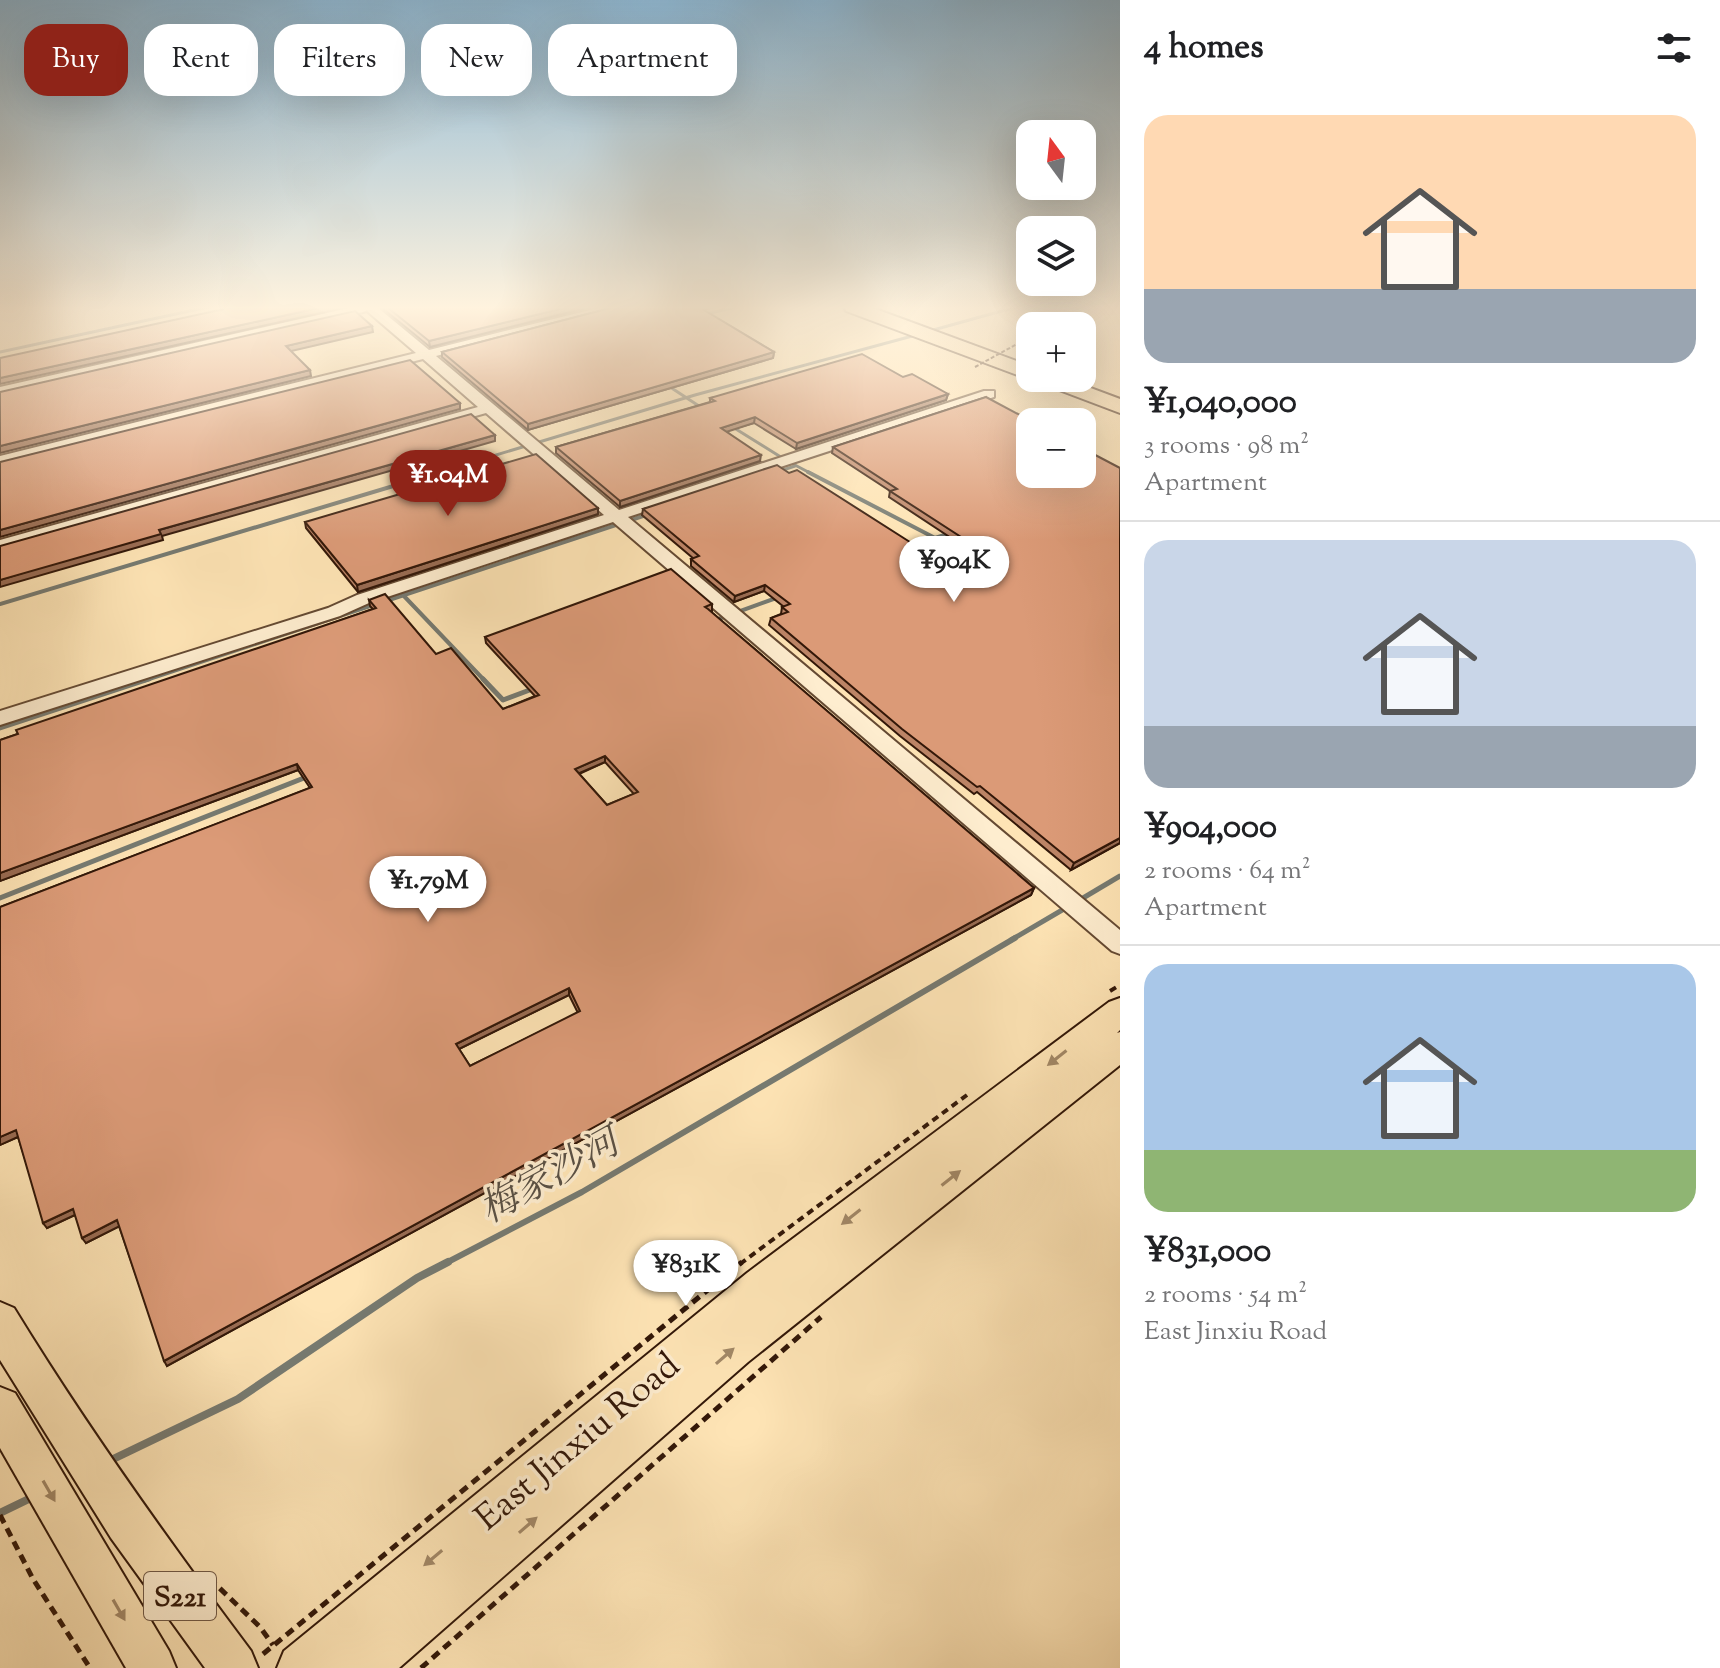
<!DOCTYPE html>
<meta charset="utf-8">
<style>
:root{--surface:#fff;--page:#f6f6f6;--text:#202124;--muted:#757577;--line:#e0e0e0;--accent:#8f2418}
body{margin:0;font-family:"Sorts Mill Goudy","Noto Serif SC",serif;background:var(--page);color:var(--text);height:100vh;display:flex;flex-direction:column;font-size:30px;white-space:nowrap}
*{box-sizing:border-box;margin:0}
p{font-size:26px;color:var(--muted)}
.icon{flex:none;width:44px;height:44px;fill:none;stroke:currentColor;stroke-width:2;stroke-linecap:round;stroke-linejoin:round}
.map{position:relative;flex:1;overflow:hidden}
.side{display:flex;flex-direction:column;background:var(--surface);width:600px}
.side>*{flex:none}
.top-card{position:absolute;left:24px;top:24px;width:760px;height:72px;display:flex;gap:16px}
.needle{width:52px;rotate:345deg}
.fabs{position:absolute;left:1016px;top:120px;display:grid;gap:16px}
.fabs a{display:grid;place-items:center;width:80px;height:80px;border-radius:16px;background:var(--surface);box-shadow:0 8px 32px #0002;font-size:40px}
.price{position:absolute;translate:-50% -68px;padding:0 18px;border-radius:28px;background:#fff;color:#222;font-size:26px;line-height:52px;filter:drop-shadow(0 2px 4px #0008)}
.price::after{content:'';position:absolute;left:50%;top:48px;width:24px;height:18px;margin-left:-12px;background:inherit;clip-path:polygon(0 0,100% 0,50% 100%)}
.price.active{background:var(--accent);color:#fff}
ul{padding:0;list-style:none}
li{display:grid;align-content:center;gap:16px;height:424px;padding:0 24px}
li+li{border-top:2px solid var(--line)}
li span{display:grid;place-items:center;height:248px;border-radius:24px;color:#555}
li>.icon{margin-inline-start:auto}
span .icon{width:144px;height:144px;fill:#fffc;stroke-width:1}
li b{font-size:34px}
h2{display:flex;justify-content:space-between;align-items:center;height:96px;padding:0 24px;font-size:34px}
.pill{padding:0 28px;border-radius:24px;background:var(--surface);box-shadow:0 8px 32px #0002;font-size:28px;line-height:72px}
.pill.active{background:var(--accent);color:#fff}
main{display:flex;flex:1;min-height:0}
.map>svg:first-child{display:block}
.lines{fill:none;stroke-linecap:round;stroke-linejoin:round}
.stream-far4{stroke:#767a71;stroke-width:3}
.stream-far3{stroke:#767a71;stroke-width:4}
.stream-far2{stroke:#767a71;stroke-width:5}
.stream-far1{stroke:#767a71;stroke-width:6}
.stream{stroke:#767a71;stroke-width:8}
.minor-casing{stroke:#654a33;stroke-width:4}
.major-casing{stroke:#321708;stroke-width:4}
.highway-casing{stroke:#321708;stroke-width:4}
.path-far2{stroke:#321708;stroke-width:2;stroke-dasharray:4 2;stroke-linecap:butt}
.path-far1{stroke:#321708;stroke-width:4;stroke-dasharray:7 5;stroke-linecap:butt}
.path{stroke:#321708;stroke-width:5;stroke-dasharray:9 6;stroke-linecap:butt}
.minor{fill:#feedcf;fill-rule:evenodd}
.major{fill:#fee4b5;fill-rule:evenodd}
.highway{fill:#fee4b5;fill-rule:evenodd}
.path-bridge{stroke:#321708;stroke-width:2;stroke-dasharray:4 2;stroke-linecap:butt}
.wall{fill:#bc8466;stroke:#321708;stroke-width:2;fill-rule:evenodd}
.shaded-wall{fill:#996c53;stroke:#321708;stroke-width:2}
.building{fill:#db9a77;stroke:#321708;stroke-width:2;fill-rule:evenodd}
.oneway{fill:#a28867}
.labels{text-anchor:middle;stroke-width:7;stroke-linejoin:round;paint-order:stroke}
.shield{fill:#feedcf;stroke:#6f5744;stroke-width:2}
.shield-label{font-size:28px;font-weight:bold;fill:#321708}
.near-street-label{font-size:36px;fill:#321708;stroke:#feedcf}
.near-water-label{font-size:38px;font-style:italic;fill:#5a5145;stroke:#feedcf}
</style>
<main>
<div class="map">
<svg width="1120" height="1668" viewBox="0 0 1120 1668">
<rect width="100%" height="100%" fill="#fee4b5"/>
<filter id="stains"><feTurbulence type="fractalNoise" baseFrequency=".0025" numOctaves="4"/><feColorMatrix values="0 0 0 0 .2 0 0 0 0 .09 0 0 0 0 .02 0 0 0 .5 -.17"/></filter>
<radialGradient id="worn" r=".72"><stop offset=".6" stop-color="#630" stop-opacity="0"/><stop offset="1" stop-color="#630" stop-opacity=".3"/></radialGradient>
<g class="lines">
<g class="stream-far4">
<path d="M706 314 736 307"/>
<path d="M926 332 1016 307"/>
<path d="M0 352 208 307"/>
<path d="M667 385 702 408"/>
<path d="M731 426 784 459"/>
<path d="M793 464 812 474"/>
<path d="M777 472 795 466"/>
<path d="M433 474 695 395 916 335"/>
</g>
<g class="stream-far3">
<path d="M808 472 935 538 951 533"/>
<path d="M912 547 935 538"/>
<path d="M403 595 485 681"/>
<path d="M386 601 646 515"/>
<path d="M0 604 440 472"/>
<path d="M713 621 779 597"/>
<path d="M143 681 373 605"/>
</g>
<g class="stream-far2">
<path d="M483 679 503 700 535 688"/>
<path d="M0 728 149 679"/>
<path d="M0 898 309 776"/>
<path d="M1078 901 1120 876"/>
<path d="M1011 940 1069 906"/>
</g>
<path class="stream-far1" d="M444 1264 582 1192 1015 938"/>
<g class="stream">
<path d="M109 1461 238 1399 417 1278 448 1262"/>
<path d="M0 1513 35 1496"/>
</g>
<defs>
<path id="minor" d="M353 307H377L429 350 602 307H622L436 356 619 510 984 391H994V397L628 517 1120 930V954L1112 951 613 522 369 603 340 616 0 725V711L328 608 357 595 604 515 486 413 0 550V540L478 407 423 359 0 466V456L416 353 367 311 0 395V387Z"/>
<g id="major">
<path d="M1120 998V1030L1117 1033 1120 1032V1065L748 1362 399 1668H277L284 1651 747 1273 1109 1002Z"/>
<path d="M0 1302 14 1308C87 1427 167 1539 251 1651L258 1668H205L111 1538 0 1360Z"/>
<path d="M0 1387 15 1393 169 1651 176 1668H126L0 1448Z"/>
</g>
<path id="highway" d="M844 307H870L1030 366V378H1064L1120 399V413L1038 382 1035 378 1023 377 846 311Z"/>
</defs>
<use href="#minor" class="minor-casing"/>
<use href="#major" class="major-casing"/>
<use href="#highway" class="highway-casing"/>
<path class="path-far2" d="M1017 344 1030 348"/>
<g class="path-far1">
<path d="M1110 991 1120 985"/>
<path d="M740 1264 971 1092"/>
</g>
<g class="path">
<path d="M0 1515 33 1579 90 1668"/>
<path d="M209 1578 260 1627 273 1645"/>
<path d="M263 1654 742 1262"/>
<path d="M421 1668 821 1317"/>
</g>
<use href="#minor" class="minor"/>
<use href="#major" class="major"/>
<use href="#highway" class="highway"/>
<path class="path-bridge" d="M975 367 1017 344"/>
</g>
<g class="wall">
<path d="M381 307H590L430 347Z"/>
<path d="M614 307H714L703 310 774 352 773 358 528 430 442 357V352Z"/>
<path d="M903 377 948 394 946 400 796 449 754 423 726 431 760 461 620 507 556 453V447L710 402V398Z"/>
<path d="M986 397 1120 843 1071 870 977 792 974 794 900 736 769 625 771 618 781 614 782 607H784L764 591 734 602 691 566V559H694L642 515 643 509 789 473 924 551 954 540 889 497 890 491 832 453 833 447Z"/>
<path d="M598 514 358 592 306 528 305 522Z"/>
<path d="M369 600 503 709 535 696 486 643 485 637 712 604V611H710L1034 888 1031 895 167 1366 119 1226 86 1243 75 1215 47 1228 18 1137 0 1145V907L310 788 298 770 0 881V740L373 609 370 606ZM605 762 634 794 607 805 579 774ZM569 995 578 1013 470 1066 459 1049Z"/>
</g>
<g class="shaded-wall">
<path d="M323 307H348L0 384V378Z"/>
<path d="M568 307H590L430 347 429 341Z"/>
<path d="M372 326 373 332 287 352 286 346Z"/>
<path d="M774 352 773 358 528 430V424Z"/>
<path d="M310 370 311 376 0 453V446Z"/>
<path d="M948 394 946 400 796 449 797 443Z"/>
<path d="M460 403V409L0 537V530Z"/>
<path d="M755 417 754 423 720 434 721 428Z"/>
<path d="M495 435V441L162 536 163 540 0 587V580L159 530Z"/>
<path d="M761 455 760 461 620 507V501Z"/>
<path d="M598 508V514L358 592 357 585Z"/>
<path d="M765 585 764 591 734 602 735 596Z"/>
<path d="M605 756V762L575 775V769Z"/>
<path d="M297 764 298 770 0 881V873Z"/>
<path d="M1120 838V843L1071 870 1074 863Z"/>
<path d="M1034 888 1031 895 167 1366 164 1361Z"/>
<path d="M569 988V995L457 1050 456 1044Z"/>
<path d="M16 1130 20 1136 0 1145V1137Z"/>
<path d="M73 1209 77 1214 47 1228 43 1223Z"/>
<path d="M117 1220 120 1226 86 1243 82 1238Z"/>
</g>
<g class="building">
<path d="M233 307H323L0 378V358Z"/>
<path d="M387 307H568L429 341Z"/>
<path d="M614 307H699L774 352 528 424 442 352Z"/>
<path d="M355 311 372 326 286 346 310 370 0 446V392Z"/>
<path d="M862 354 903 377 912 374 948 394 797 443 755 417 721 428 761 455 620 501 556 447 715 401 710 398Z"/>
<path d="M410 360 460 403 0 530V462Z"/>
<path d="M986 397 1033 422H1030V474H1082V448L1120 468V838L1074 863 980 786 977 787 902 729 771 618 788 612 782 607 790 604 765 585 735 596 691 559 699 556 643 509 777 465 789 473 797 470 924 551 961 537 890 491 897 489 833 447Z"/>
<path d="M471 414 495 435 159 530 161 534 0 580V546Z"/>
<path d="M536 454 598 508 357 585 305 522Z"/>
<path d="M671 569 712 604 705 607 708 609 1034 888 164 1361 117 1220 82 1238 73 1209 43 1223 16 1130 0 1137V907L312 787 297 764 0 873V740L18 734 16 730 376 608 369 600 385 594 436 654 451 648 503 709 539 695 485 637ZM605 756 638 792 607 805 575 769ZM569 988 580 1011 470 1066 456 1044Z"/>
</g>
<defs><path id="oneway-solid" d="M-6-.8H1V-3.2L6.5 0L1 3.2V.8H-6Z" transform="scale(2)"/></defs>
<g class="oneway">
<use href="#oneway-solid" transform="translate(1057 1058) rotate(142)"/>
<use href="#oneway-solid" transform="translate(951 1178) rotate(-38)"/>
<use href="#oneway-solid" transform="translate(851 1217) rotate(142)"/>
<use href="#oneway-solid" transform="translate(725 1356) rotate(-41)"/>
<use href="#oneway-solid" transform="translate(49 1491) rotate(60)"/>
<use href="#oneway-solid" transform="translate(528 1525) rotate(-41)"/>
<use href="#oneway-solid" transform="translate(433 1558) rotate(140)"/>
<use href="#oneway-solid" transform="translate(119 1610) rotate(60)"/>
</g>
<linearGradient id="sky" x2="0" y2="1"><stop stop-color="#8cb7d4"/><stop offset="0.57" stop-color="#fff3de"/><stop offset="1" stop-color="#fff3de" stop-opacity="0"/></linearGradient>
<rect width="1120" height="540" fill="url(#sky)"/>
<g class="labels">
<rect class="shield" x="144" y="1572" width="72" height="48" rx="6"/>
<g class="shield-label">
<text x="180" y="1606">S221</text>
</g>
<g class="near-street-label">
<text transform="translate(576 1440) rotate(-40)" y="13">East Jinxiu Road</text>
</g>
<g class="near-water-label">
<text transform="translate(549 1175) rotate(-29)" y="13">梅家沙河</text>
</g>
</g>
<rect width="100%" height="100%" filter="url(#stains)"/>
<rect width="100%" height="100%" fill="url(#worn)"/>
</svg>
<div class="fabs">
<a><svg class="needle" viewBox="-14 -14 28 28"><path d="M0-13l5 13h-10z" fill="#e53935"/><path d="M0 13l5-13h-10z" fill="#757577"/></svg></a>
<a><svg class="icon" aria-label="layers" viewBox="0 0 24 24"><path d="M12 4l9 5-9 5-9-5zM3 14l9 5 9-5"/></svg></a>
<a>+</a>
<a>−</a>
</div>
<b class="price active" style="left:448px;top:518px">¥1.04M</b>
<b class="price" style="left:954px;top:604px">¥904K</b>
<b class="price" style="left:428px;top:924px">¥1.79M</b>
<b class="price" style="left:686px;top:1308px">¥831K</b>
<div class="top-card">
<a class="pill active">Buy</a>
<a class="pill">Rent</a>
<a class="pill">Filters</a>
<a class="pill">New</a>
<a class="pill">Apartment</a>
</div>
</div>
<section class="side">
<h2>4 homes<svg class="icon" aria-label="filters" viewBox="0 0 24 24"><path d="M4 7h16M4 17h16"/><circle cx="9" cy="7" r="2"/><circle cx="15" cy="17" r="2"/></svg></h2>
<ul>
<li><span style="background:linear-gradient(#ffd9b3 70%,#9aa5b1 0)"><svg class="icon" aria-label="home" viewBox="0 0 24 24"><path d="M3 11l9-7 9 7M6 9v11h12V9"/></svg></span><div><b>¥1,040,000</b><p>3 rooms · 98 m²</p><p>Apartment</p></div></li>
<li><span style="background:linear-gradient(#c9d6e8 75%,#9aa5b1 0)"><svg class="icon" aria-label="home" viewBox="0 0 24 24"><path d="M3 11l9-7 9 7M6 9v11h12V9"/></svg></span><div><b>¥904,000</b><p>2 rooms · 64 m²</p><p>Apartment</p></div></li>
<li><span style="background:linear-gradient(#a9c7e8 75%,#8fb573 0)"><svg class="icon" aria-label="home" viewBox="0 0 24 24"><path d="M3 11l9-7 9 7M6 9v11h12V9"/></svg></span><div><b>¥831,000</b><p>2 rooms · 54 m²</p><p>East Jinxiu Road</p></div></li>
</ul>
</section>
</main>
